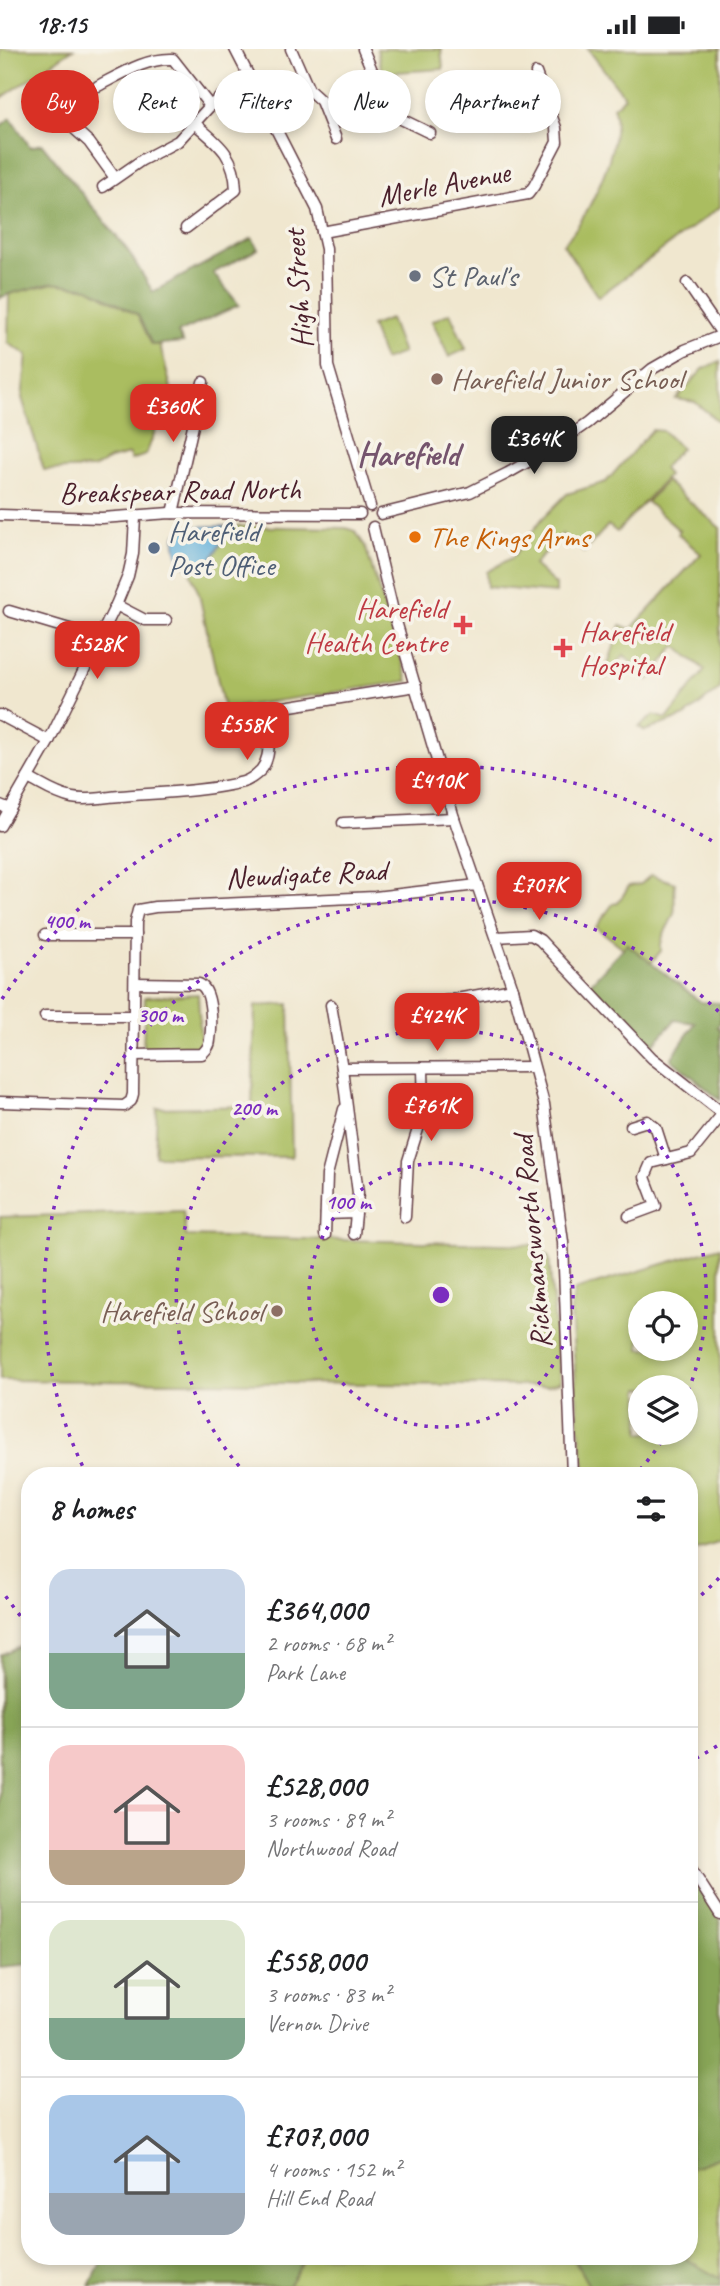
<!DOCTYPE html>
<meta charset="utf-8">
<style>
:root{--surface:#fff;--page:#f6f6f6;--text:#202124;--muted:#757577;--line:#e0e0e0;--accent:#d93025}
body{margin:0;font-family:Caveat,sans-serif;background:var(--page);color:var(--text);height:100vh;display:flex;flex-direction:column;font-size:26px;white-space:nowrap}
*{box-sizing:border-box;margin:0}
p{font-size:23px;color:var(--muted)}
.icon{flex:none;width:38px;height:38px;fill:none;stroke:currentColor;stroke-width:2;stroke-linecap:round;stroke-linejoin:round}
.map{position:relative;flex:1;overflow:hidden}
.drawer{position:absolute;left:21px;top:1418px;width:677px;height:798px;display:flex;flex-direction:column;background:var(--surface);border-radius:28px;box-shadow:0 4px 10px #0003}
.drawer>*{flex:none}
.banner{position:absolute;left:21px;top:21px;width:679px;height:63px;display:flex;gap:14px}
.controls{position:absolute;left:628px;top:1242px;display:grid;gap:14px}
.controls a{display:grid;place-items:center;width:70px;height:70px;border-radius:50%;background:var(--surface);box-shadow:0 4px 10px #0003;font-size:35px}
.price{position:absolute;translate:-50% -60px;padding:0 16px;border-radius:14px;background:var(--accent);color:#fff;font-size:23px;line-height:46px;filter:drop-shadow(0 2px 4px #0008)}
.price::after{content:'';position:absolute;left:50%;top:42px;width:21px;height:16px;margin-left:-10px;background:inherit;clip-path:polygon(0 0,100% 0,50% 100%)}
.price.on{background:#222;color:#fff}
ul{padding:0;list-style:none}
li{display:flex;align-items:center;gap:21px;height:175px;padding:0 28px}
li+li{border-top:2px solid var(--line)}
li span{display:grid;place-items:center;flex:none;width:196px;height:140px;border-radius:21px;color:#555}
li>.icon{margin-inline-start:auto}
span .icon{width:84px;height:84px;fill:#fffc;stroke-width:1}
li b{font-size:30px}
h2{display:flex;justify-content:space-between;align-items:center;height:84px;padding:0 28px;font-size:30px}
.pill{padding:0 24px;border-radius:32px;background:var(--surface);box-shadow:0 4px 10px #0003;font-size:24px;line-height:63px}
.pill.on{background:var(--accent);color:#fff}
.status{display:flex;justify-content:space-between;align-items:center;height:49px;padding:0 35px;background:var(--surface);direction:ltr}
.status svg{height:19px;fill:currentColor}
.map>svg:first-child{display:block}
.green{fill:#aabd61;stroke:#7a6e46;stroke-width:2;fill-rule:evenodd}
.forest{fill:#87a457;stroke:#686241;stroke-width:2}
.water{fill:#5fafda;stroke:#546782;stroke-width:2}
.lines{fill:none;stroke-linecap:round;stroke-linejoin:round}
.minor-casing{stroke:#633d44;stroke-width:13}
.minor{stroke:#fff;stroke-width:10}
.ring{fill:none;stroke:#7b2cbf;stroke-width:3.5;stroke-dasharray:3.5 7}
.worship-dot{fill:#6b7280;stroke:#f7f3e8;stroke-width:2.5}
.education-dot{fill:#8d6e63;stroke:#f7f3e8;stroke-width:2.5}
.food-dot{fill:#e8710a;stroke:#f7f3e8;stroke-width:2.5}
.service-dot{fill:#5c6f8a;stroke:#f7f3e8;stroke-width:2.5}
.health-dot{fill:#e0444e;stroke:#f7f3e8;stroke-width:2.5}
.labels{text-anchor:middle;stroke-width:7;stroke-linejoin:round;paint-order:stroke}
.street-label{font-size:30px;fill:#4a1f2b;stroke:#f7f3e8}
.worship-label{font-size:30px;fill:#5b616d;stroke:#f7f3e8;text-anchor:start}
.education-label{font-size:30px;fill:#785e54;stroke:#f7f3e8;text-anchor:start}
.service-label{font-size:30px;fill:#4e5e75;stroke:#f7f3e8;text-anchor:start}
.food-label{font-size:30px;fill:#c56008;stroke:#f7f3e8;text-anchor:start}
.health-label{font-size:30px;fill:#be3a42;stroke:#f7f3e8;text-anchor:end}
.quarter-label{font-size:33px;font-weight:bold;fill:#75546d;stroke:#f7f3e8}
.centre{fill:#7b2cbf;stroke:#f7f3e8;stroke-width:3.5}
.ring-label{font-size:21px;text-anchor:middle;font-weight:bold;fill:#7b2cbf;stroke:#f7f3e8;stroke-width:7;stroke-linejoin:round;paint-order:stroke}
</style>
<div class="status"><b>18:15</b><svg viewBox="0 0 49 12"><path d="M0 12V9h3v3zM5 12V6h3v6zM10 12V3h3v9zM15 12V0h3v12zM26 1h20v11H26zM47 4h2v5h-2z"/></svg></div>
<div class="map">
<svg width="720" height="2237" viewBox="0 0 720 2237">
<rect width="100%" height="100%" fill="#f7f3e8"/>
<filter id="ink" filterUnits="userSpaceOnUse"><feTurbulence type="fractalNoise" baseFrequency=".0143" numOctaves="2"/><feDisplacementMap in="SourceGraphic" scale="14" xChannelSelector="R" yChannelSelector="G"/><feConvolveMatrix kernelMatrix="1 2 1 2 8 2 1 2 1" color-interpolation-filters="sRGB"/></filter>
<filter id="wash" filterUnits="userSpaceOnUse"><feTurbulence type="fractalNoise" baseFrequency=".00686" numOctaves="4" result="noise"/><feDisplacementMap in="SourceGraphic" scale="28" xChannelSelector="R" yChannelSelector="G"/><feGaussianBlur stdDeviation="1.57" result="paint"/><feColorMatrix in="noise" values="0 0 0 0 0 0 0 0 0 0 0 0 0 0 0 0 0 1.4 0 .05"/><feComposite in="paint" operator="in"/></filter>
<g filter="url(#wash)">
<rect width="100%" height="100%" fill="#f0e7cf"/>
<g class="green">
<path d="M0 0H73L0 50Z"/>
<path d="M377 0H441L443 20 382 24Z"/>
<path d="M588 0H720V158L598 248 563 195C587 173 626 90 613 58L625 48Z"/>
<path d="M53 234 89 239 138 266 152 296H160L171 339 146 406 131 411 129 405 110 410 94 419 44 421 22 349 27 306 8 294 9 245Z"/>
<path d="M450 264 466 300 449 308 432 272Z"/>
<path d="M390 270 403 304 384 311 371 277Z"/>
<path d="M720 312V374L695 353 676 350 703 320Z"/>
<path d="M652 381 663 382 681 399 663 419 668 427 617 483 608 476 584 503 562 485 534 516 556 536V544L487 538 486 523 513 508 542 470 567 445 606 433Z"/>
<path d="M666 432 720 479V640L685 667 645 682 639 678 654 666 667 670 705 621 675 597 649 631 624 606 606 629 604 628 621 576 631 580 701 505 678 485 680 482 647 453Z"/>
<path d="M224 477 346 479 355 482 365 497 408 632 224 660 199 545 189 520H205L220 496Z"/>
<path d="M651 826 675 834C673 844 676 855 674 864 670 877 659 887 661 902L651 914 627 895 623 899 596 878 613 855 618 854 629 837 641 835Z"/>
<path d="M198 945 201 999 143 1001 145 948Z"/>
<path d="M289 955 292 1108 155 1107 157 1059 252 1057 255 957Z"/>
<path d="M183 1162 186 1187 537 1196 549 1208 560 1333 547 1337 0 1331V1168Z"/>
<path d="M720 1198V1492L690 1502V1426H586L579 1380 571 1261 575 1241ZM640 1255H686V1300H640ZM640 1339H686V1384H640Z"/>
<path d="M720 2108V2230L681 2207H690V2119Z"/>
<path d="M306 2207H572L589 2237H288Z"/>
</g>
<g class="forest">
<path d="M11 69 30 98 42 95 129 203 153 243 252 189 258 200 213 224 239 256 178 284 183 293 152 296 138 266 89 239 53 234 9 245 0 249V77Z"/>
<path d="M627 895 701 953 720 954V974L717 978 720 980V1051L671 1010 695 974 675 971 651 998 590 935Z"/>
<path d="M30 1592V1915L0 1918V1606Z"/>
<path d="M690 1824 720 1870V2108L690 2119Z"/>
<path d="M104 2207H306L288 2237H90Z"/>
<path d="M572 2207H681L720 2230V2237H589Z"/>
</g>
<path class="water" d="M212 477H224L220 496 205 520C199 520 192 521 187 518 176 512 173 495 176 485L191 478Z"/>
</g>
<g filter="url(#ink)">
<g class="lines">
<defs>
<g id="minor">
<path d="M235 0 317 160 326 200 328 317 370 457"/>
<path d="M291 0 309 41 321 52 336 90"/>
<path d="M363 0 376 31 399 69 430 84"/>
<path d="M98 37C123 24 146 9 173 10L210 57"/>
<path d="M58 50 69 75 89 93 115 129"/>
<path d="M103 138 142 111 178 92 210 57 228 42 250 31"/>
<path d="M186 179 236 141C235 106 219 95 194 74"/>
<path d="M322 183 528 145 534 137 557 93 556 79 536 24"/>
<path d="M687 234 720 282"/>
<path d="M173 464 203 333"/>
<path d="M381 465 470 443 508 424 547 402 587 374 652 320 685 301 720 287"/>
<path d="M0 466 102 469 170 464 360 465"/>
<path d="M373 478 393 562 454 769 513 940 544 1055 563 1193 572 1426"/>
<path d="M116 556 145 571H166"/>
<path d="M9 562 100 589"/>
<path d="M0 666 49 692"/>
<path d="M28 729C42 736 56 746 72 749 87 752 105 748 120 747 157 744 209 742 243 733 250 731 256 726 261 721 277 701 259 674 284 658L416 637"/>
<path d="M0 756 10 760"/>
<path d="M343 774 454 769"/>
<path d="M0 777 49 692 116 556 128 527 133 505 135 468"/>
<path d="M45 886H135"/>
<path d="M496 888 531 886 540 891 652 1009 720 1062"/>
<path d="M445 952 513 940"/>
<path d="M331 956 342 1019 358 1144 354 1185"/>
<path d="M45 967H134"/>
<path d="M134 1006 202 1005C206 1001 210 997 210 991 212 977 213 941 199 935L135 934"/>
<path d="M342 1019 533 1018"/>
<path d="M0 1053 124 1057 131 1052 133 1045 135 873 138 861 155 858 375 848 477 836"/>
<path d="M631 1077 647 1072 656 1079 666 1110"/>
<path d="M326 1165 356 1164"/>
<path d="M629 1167 656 1157 645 1128 651 1114 691 1104 720 1068"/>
<path d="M405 1168 408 1112 424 1061 423 1020"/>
<path d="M325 1186 327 1126 344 1060"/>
<path d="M690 1818 720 1865"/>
</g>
</defs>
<use href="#minor" class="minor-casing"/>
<use href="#minor" class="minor"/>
</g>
</g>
<g class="ring">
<circle cx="441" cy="1246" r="132"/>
<path d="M667 1384A265 265 0 0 1 636 1425M246 1425A265 265 0 1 1 687 1345"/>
<path d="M719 1529A397 397 0 0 1 691 1555M87 1426A397 397 0 0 1 719 963"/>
<path d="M717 1697A529 529 0 0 1 693 1711M27 1575A529 529 0 0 1 2 1542M2 950A529 529 0 0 1 717 795"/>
</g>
<circle class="worship-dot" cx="415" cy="227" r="7"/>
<g class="education-dot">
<circle cx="437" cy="330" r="7"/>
<circle cx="277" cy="1262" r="7"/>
</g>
<circle class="food-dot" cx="415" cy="488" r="7"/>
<circle class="service-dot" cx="154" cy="499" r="7"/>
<g class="health-dot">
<path d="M459.5 565.5h7v7h7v7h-7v7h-7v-7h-7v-7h7z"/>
<path d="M559.5 588.5h7v7h7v7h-7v7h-7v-7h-7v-7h7z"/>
</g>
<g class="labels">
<g class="street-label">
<text transform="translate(444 135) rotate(-11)" y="10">Merle Avenue</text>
<text transform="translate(298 240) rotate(-94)" y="10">High Street</text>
<text transform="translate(180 442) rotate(-1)" y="10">Breakspear Road North</text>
<text transform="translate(306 825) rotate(-3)" y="10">Newdigate Road</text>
<text transform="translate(532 1193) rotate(-95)" y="10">Rickmansworth Road</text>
</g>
<g class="worship-label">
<text x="429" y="237">St Paul's</text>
</g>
<g class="education-label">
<text x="451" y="340">Harefield Junior School</text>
<text x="263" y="1272" text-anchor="end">Harefield School</text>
</g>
<g class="service-label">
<text x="168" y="492">Harefield<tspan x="168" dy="34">Post Office</tspan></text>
</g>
<g class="food-label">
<text x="429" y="498">The Kings Arms</text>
</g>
<g class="health-label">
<text x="447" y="569">Harefield<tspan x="447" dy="34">Health Centre</tspan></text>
<text x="579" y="592" text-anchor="start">Harefield<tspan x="579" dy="34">Hospital</tspan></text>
</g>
<g class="quarter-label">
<text x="408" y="416">Harefield</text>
</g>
</g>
<circle cx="441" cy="1246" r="10" class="centre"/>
<g class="ring-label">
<text x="67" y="879">400 m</text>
<text x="160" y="973">300 m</text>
<text x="254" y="1066">200 m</text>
<text x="348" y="1160">100 m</text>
</g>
</svg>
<div class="controls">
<a><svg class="icon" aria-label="locate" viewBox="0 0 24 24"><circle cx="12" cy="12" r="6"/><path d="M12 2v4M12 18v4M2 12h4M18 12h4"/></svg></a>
<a><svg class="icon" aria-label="layers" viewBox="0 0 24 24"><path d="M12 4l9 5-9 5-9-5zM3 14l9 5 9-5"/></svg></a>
</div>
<b class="price" style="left:173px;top:395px">£360K</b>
<b class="price on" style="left:534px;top:427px">£364K</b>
<b class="price" style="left:97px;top:632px">£528K</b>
<b class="price" style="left:247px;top:713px">£558K</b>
<b class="price" style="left:438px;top:769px">£410K</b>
<b class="price" style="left:539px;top:873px">£707K</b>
<b class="price" style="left:437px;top:1004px">£424K</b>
<b class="price" style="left:431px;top:1094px">£761K</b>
<div class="banner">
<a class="pill on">Buy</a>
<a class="pill">Rent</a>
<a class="pill">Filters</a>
<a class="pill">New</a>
<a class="pill">Apartment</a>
</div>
<section class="drawer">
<h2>8 homes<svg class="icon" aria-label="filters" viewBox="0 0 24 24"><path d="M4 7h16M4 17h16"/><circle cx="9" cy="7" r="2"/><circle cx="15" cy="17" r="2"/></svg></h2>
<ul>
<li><span style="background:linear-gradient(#c9d6e8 60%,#7fa58c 0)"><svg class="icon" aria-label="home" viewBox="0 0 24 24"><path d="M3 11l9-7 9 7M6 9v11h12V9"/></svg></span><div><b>£364,000</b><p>2 rooms · 68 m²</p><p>Park Lane</p></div></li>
<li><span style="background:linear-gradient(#f6c9c9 75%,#b9a48a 0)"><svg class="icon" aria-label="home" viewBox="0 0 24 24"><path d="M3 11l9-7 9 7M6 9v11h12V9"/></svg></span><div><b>£528,000</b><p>3 rooms · 89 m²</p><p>Northwood Road</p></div></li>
<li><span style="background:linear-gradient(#dfe7d0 70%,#7fa58c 0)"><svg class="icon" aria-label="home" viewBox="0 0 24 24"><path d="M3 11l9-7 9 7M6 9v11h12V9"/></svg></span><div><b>£558,000</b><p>3 rooms · 83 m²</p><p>Vernon Drive</p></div></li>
<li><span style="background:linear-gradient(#a9c7e8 70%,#9aa5b1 0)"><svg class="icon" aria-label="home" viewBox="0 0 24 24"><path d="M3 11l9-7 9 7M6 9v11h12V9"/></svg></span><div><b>£707,000</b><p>4 rooms · 152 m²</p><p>Hill End Road</p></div></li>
</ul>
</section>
</div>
